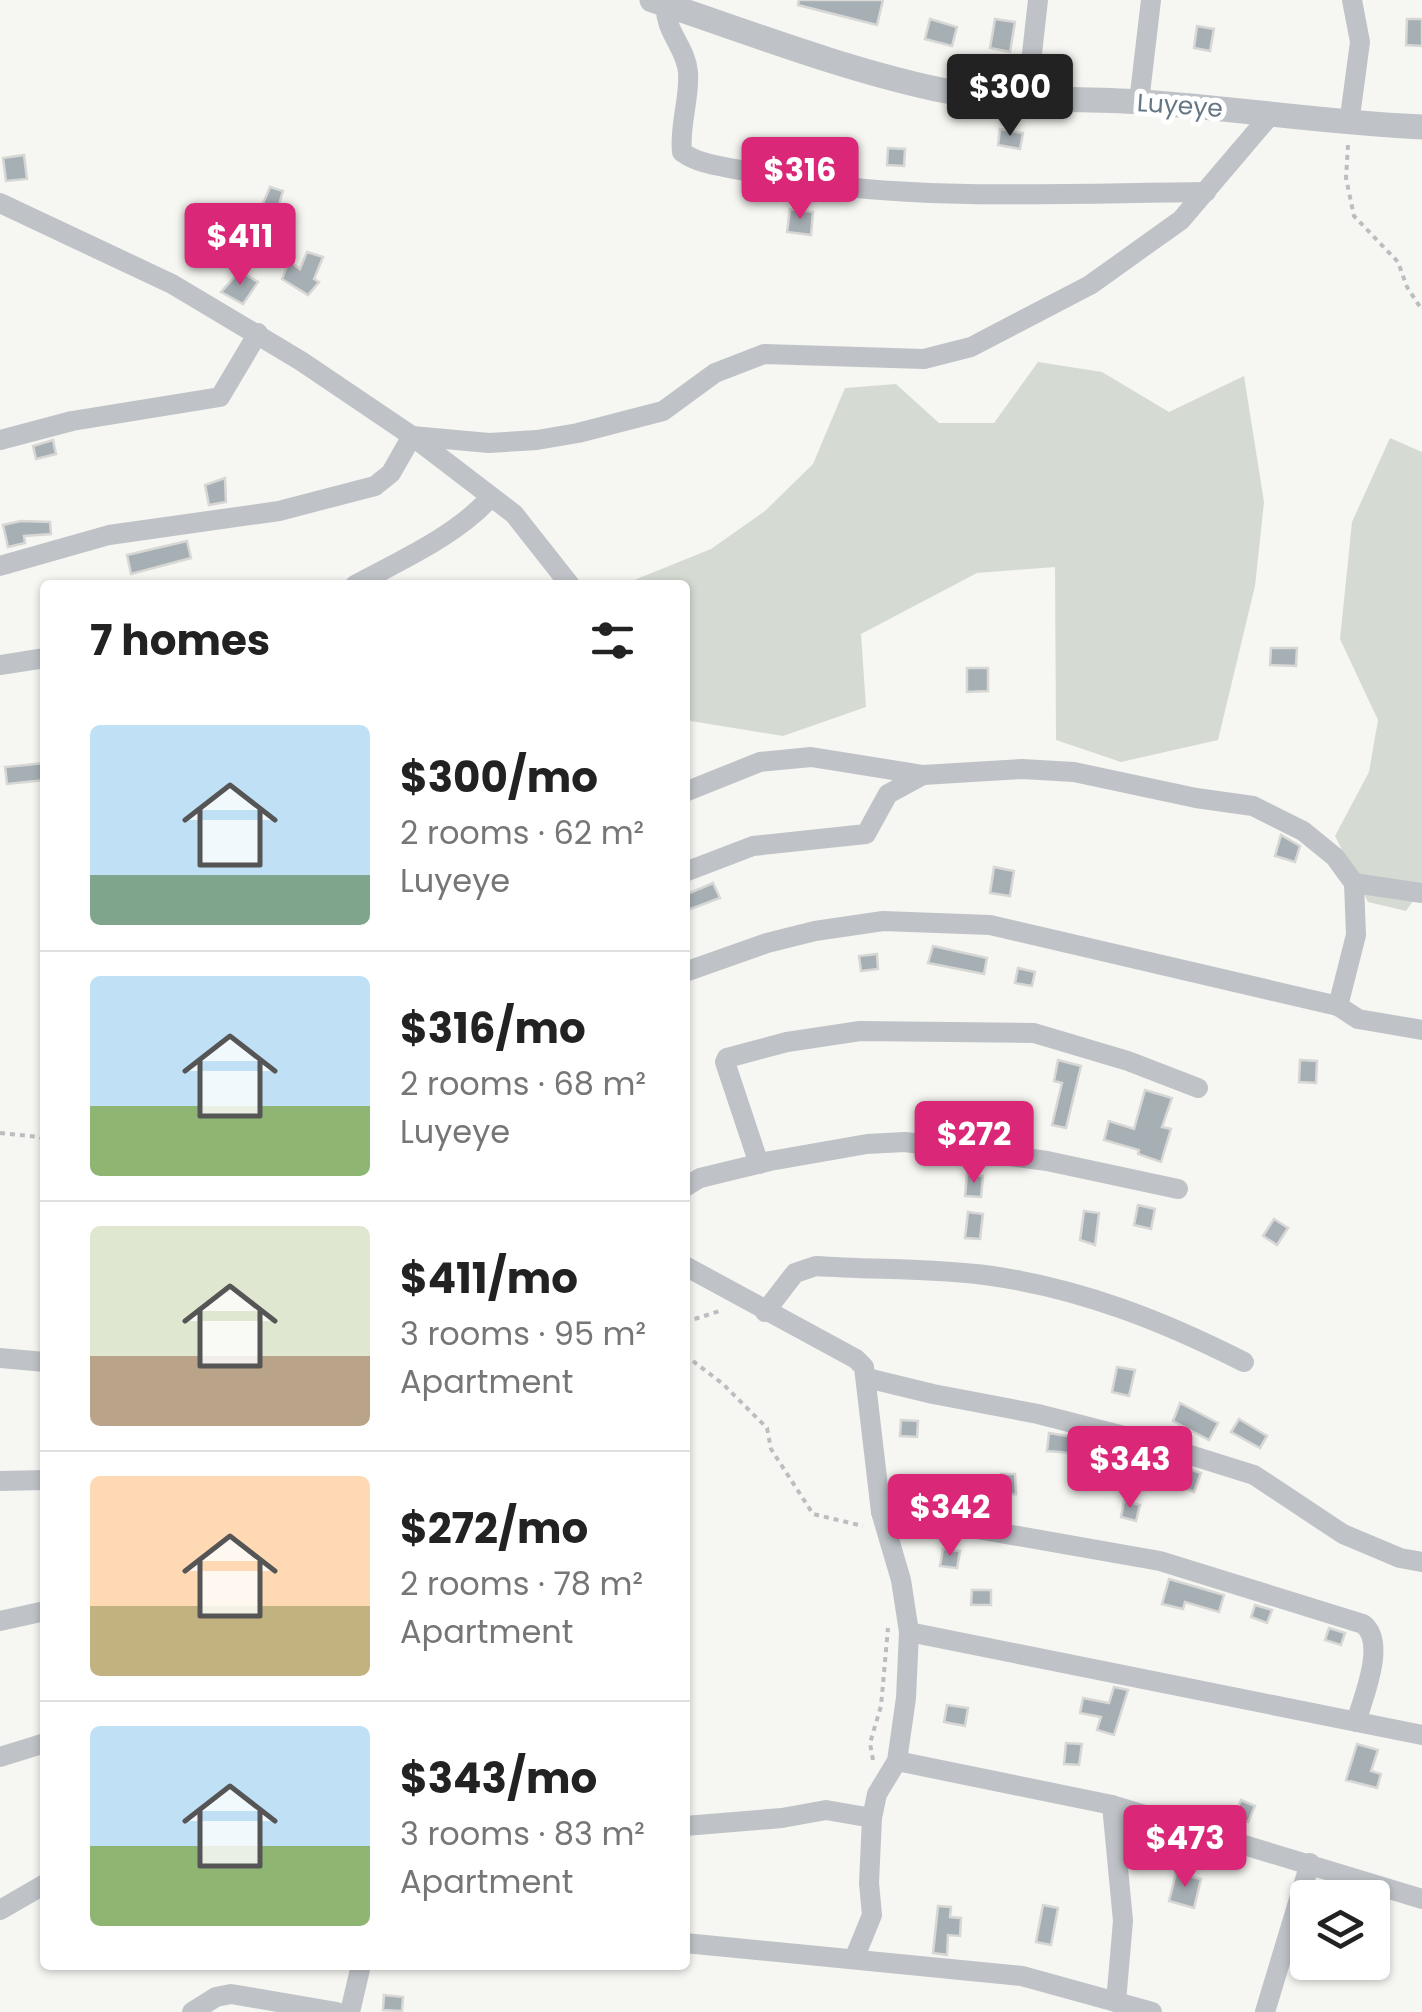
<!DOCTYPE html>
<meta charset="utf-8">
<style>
:root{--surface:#fff;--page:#f2f2f2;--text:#222;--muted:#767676;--line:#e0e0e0;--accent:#db2777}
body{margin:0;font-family:Poppins,sans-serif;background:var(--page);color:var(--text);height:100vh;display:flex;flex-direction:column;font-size:38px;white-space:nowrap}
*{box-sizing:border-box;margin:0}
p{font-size:32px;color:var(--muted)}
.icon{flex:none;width:55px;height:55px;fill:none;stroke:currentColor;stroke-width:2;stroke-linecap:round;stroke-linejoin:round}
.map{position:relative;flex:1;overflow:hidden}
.details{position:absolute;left:40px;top:580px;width:650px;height:1390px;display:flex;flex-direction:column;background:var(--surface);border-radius:10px;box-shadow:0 2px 8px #0004}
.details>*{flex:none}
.tools{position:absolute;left:1290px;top:1880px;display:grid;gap:20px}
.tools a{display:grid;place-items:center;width:100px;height:100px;border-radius:10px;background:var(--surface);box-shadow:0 2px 8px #0004;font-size:50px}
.price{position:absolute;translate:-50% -85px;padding:0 22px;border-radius:10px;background:var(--accent);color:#fff;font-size:32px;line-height:65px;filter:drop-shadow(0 2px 5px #0008)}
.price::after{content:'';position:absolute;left:50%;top:60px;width:30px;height:22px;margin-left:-15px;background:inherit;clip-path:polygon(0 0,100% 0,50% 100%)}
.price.on{background:#222;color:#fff}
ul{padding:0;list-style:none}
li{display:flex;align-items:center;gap:30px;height:250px;padding:0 50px}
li+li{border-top:2px solid var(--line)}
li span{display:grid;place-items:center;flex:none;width:280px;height:200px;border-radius:10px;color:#555}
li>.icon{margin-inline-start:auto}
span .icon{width:120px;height:120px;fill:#fffc;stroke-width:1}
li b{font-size:42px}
h2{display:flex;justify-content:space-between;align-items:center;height:120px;padding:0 50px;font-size:42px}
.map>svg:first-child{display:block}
.green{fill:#d5dbd2}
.building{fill:#a6afb4;stroke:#d7d7d5;stroke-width:2.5}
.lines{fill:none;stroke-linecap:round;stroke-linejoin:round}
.path{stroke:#bbbdc0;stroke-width:4;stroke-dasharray:5 5;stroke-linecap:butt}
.minor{stroke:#bfc3c7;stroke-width:20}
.tertiary{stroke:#bfc3c7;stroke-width:25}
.labels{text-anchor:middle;stroke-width:10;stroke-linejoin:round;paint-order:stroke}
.street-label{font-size:25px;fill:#657684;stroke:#fff}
</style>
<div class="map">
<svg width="1422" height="2012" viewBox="0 0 1422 2012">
<rect width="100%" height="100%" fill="#f6f6f2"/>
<g class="green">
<path d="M1038 362 1102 372 1169 412 1244 376 1264 502 1255 586 1218 740 1121 762 1056 740 1055 567 977 573 861 634 866 707 783 736 685 720V585H622L711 549 765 511 813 464 845 388 896 384 939 423H994Z"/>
<path d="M1390 438 1422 452V888L1406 911 1368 902 1335 836 1369 772 1378 720 1340 639 1352 522Z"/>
</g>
<g class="building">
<path d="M799 0H883L877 25 798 5Z"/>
<path d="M930 19 957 27 952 46 925 39Z"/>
<path d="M995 19 1015 22 1010 52 990 48Z"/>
<path d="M1407 19H1422V46L1406 45Z"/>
<path d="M1197 26 1214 29 1210 51 1194 48Z"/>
<path d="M1000 129 1023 133 1020 149 998 145Z"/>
<path d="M888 148 905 149 904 166 887 165Z"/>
<path d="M24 155 27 179 6 181 3 158Z"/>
<path d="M270 187 283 191 277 211 262 206Z"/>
<path d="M790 209 813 212 811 235 787 232Z"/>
<path d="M239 236 253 240 246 261 231 256Z"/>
<path d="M307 252 323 257 314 279 319 282 308 295 282 279 289 261 300 269Z"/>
<path d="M240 271 258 282 243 304 221 292Z"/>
<path d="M53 440 56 454 36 459 33 446Z"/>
<path d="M225 478 226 502 209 505 205 485Z"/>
<path d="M21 521 50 522 51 534 24 536 25 543 8 547 3 525Z"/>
<path d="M187 541 191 558 131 574 127 555Z"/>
<path d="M1271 648H1297L1296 666 1270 665Z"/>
<path d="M967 668H988V691L967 692Z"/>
<path d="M45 763V780L7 784 5 767Z"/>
<path d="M1281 835 1300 846 1295 862 1275 856Z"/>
<path d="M994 867 1014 871 1010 896 990 893Z"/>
<path d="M713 883 720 898 685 911V895Z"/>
<path d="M933 946 987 958 984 974 928 963Z"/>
<path d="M877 954 878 969 861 971 859 956Z"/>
<path d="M1018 968 1035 972 1032 986 1015 983Z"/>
<path d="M1058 1060 1081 1066 1066 1128 1052 1125 1062 1083 1054 1081Z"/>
<path d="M1300 1060 1317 1061 1316 1083 1299 1082Z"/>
<path d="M1145 1090 1172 1098 1162 1127 1171 1129 1161 1162 1138 1154 1139 1150 1104 1140 1109 1121 1134 1129Z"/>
<path d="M967 1174 983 1176 981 1197 965 1196Z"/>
<path d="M1138 1205 1155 1209 1151 1229 1134 1225Z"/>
<path d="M1084 1211 1099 1213 1095 1245 1080 1240Z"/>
<path d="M968 1212 983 1214 980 1239 965 1238Z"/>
<path d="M1274 1219 1288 1228 1277 1245 1263 1236Z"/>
<path d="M1117 1367 1135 1370 1129 1396 1112 1392Z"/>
<path d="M1180 1403 1218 1423 1209 1440 1173 1421Z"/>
<path d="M1239 1419 1267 1436 1260 1448 1231 1432Z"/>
<path d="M901 1420 918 1421 917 1437 900 1436Z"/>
<path d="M1049 1433 1073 1437 1071 1453 1047 1451Z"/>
<path d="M1186 1468 1201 1473 1194 1492 1179 1486Z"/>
<path d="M1001 1474H1015L1016 1494 1001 1495Z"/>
<path d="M1124 1501 1140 1505 1136 1521 1121 1517Z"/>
<path d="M943 1549 960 1551 957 1568 940 1566Z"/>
<path d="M1169 1579 1224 1595 1219 1612 1185 1602 1183 1609 1162 1604Z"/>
<path d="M972 1590H991V1605H971Z"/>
<path d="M1255 1605 1272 1610 1267 1623 1251 1617Z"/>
<path d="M1329 1628 1345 1633 1341 1645 1325 1640Z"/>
<path d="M1114 1687 1128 1690 1114 1735 1097 1730 1101 1717 1080 1713 1083 1698 1109 1703Z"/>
<path d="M947 1705 968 1708 965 1726 944 1722Z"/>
<path d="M1066 1743 1082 1744 1079 1765 1064 1764Z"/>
<path d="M1357 1744 1378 1750 1371 1771 1381 1774 1377 1788 1346 1780Z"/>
<path d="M1241 1800 1255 1806 1248 1822 1234 1816Z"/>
<path d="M1176 1873 1201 1879 1194 1908 1169 1901Z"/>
<path d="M1043 1905 1058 1908 1051 1945 1036 1942Z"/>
<path d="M938 1906 951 1907 950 1917 961 1918 960 1936 948 1935 947 1955 933 1953Z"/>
<path d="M384 1995 403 1997 402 2011 383 2010Z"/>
</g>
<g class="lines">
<g class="path">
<path d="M1348 145 1346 178 1354 216 1398 262 1407 287 1422 310"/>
<path d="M0 1133 40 1137 45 1141"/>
<path d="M685 1322 723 1310"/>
<path d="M685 1355 723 1384 767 1428 771 1449 813 1514 863 1526"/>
<path d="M873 1760 870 1743 881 1706 888 1628"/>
</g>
<g class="minor">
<path d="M666 5C664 31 686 47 688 72 690 99 679 125 682 152 698 164 721 166 740 170 889 204 1054 193 1206 192"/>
<path d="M1027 98 1038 0"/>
<path d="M1139 102 1151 0"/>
<path d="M1349 124 1360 42 1352 0"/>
<path d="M0 203 172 284 301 361 412 436 514 514 570 585"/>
<path d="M0 440 72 421 220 397 258 333"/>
<path d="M0 566 109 535 279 511 375 486 391 473 412 436 489 443 537 440 578 433 663 411 715 373 764 354 924 359 971 347 1090 285 1181 220 1273 112"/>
<path d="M355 585C401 560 456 536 491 497"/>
<path d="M0 665 45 658"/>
<path d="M685 792 760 762 811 757 923 775 1022 769 1074 772 1196 798 1253 806 1303 831 1335 857 1354 883 1356 935 1338 1006 1358 1019 1422 1030"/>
<path d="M685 872 753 846 866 834 888 794 923 775"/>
<path d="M1354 883 1422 893"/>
<path d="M685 972 767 943 815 931 883 921 990 925 1338 1006"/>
<path d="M759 1164 725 1062 727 1058 787 1042 860 1031 1034 1033 1128 1061 1198 1088"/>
<path d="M685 1187 700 1178 770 1161 867 1144 905 1142 1047 1161 1178 1189"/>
<path d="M685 1266 856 1359 864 1367 881 1512 901 1580 909 1632 906 1698 897 1761 877 1794 872 1818 869 1883 872 1915 854 1959"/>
<path d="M765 1312 795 1273 816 1266C872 1270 937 1268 992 1276 1082 1289 1163 1321 1244 1362"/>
<path d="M0 1358 45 1362"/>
<path d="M867 1378 933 1394 1038 1414 1155 1444 1254 1475 1343 1534 1400 1558 1422 1562"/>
<path d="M0 1481 45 1480"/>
<path d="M881 1512 1160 1561 1363 1624C1387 1642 1363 1698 1356 1722"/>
<path d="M0 1621 45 1611"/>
<path d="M909 1632 1422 1735"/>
<path d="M0 1757 45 1743"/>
<path d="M897 1761 1112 1805 1422 1899"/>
<path d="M1112 1805 1123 1921 1116 2002"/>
<path d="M685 1826 782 1818 826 1810 872 1818"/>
<path d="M0 1910 45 1884"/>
<path d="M685 1943 1022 1976 1152 2012"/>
<path d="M192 2012 216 1997 231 1994 337 2012"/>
<path d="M350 2012 361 1965"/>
<path d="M1265 2012 1310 1863"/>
</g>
<path class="tertiary" d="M652 0C745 31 840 68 936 89 1003 103 1073 97 1141 102 1235 108 1328 123 1422 127"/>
</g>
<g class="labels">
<g class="street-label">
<text transform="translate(1180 105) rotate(4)" y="9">Luyeye</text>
</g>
</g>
</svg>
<div class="tools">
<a><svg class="icon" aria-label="layers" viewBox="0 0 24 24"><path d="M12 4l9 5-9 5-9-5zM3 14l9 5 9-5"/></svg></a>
</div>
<b class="price on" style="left:1010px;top:139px">$300</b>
<b class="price" style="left:800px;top:222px">$316</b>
<b class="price" style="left:240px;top:288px">$411</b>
<b class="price" style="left:974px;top:1186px">$272</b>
<b class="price" style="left:1130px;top:1511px">$343</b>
<b class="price" style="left:950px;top:1559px">$342</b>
<b class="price" style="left:1185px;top:1890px">$473</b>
<section class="details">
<h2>7 homes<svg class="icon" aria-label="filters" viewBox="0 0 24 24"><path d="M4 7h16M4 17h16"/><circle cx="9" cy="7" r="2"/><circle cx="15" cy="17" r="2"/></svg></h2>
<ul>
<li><span style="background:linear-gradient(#bfe0f5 75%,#7fa58c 0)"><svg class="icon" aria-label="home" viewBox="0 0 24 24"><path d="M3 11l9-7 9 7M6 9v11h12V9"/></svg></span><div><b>$300/mo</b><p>2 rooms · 62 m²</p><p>Luyeye</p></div></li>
<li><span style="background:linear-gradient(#bfe0f5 65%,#8fb573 0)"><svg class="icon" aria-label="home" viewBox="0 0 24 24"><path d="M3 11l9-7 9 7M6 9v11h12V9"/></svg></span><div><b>$316/mo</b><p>2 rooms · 68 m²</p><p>Luyeye</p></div></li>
<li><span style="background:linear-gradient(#dfe7d0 65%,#b9a48a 0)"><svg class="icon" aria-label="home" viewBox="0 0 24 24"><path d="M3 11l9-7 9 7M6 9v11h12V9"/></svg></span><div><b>$411/mo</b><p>3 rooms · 95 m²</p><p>Apartment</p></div></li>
<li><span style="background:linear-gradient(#ffd9b3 65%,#c2b280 0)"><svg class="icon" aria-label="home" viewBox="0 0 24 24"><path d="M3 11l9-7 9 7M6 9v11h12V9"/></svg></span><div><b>$272/mo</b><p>2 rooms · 78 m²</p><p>Apartment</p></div></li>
<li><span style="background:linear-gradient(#bfe0f5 60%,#8fb573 0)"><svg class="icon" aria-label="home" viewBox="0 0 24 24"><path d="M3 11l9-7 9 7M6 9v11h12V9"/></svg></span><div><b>$343/mo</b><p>3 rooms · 83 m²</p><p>Apartment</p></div></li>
</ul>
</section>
</div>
